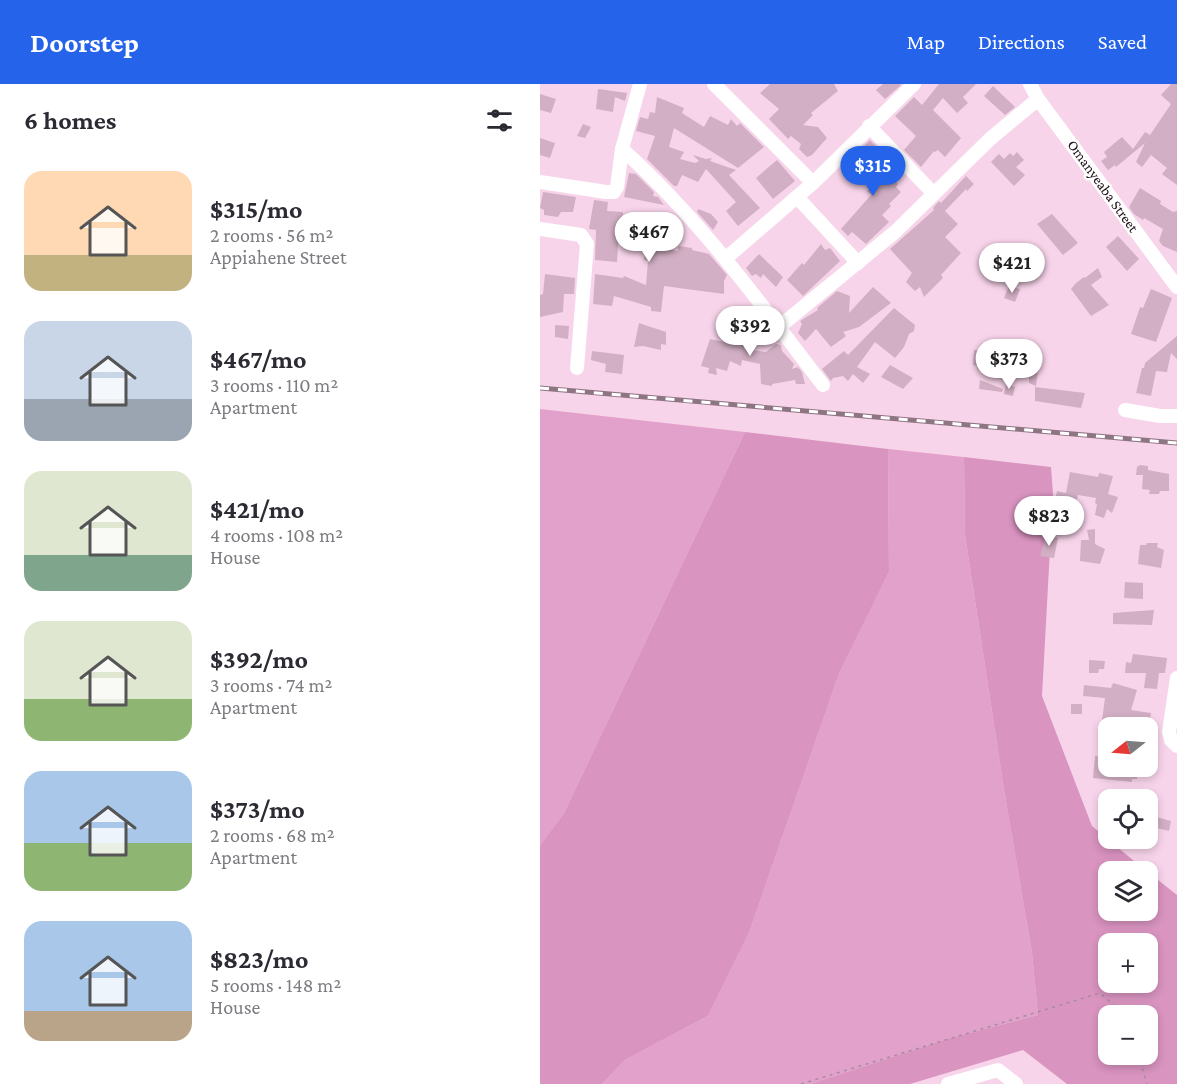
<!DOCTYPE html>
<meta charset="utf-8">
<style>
:root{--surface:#fff;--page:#f7f7f7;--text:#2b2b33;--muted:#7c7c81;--accent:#2563eb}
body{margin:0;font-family:"Crimson Pro",serif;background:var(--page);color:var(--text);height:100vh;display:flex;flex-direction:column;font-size:22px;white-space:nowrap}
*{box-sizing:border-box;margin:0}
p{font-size:20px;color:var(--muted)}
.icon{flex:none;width:33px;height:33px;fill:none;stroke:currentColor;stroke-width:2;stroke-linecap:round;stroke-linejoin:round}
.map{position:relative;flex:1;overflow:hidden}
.drawer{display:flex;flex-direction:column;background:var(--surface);width:540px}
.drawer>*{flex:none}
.needle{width:39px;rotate:253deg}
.controls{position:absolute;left:558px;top:633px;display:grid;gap:12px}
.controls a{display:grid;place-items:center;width:60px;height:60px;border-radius:12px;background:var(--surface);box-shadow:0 3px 9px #0003;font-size:30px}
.price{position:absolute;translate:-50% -51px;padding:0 14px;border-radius:21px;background:#fff;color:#222;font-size:20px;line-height:39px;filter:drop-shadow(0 2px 3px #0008)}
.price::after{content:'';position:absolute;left:50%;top:36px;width:18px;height:14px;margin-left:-9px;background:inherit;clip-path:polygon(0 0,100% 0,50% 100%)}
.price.active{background:var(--accent);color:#fff}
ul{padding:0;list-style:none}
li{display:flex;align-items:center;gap:18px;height:150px;padding:0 24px}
li span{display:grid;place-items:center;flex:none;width:168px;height:120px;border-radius:18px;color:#555}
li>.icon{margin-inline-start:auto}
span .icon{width:72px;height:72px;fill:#fffc;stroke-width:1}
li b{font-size:26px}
h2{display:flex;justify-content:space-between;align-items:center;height:72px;padding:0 24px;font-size:26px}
header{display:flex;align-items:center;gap:36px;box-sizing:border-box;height:84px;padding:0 30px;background:var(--accent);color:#fff}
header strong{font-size:28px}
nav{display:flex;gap:33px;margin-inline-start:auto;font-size:21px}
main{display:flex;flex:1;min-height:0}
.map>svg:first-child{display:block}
.green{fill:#e2a1ca}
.forest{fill:#d994c0;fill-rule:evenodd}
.building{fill:#d2afc4}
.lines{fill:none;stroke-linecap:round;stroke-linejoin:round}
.path{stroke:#a78c9c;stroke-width:1.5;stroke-dasharray:3 4.5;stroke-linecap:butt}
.minor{stroke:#fff;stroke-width:14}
.rail-casing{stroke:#8d7583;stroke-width:5}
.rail{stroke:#fff;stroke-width:3;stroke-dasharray:9;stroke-linecap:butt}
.labels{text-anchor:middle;stroke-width:5;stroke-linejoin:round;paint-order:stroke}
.street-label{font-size:15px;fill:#1e1219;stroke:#fff}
</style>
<header>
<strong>Doorstep</strong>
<nav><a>Map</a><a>Directions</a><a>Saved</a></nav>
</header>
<main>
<section class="drawer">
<h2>6 homes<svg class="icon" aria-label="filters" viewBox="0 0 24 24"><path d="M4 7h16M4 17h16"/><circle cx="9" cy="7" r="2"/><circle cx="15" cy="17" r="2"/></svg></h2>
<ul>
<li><span style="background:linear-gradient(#ffd9b3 70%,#c2b280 0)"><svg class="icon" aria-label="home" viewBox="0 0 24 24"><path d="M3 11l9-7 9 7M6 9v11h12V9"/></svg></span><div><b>$315/mo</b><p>2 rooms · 56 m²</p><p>Appiahene Street</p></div></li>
<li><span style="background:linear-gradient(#c9d6e8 65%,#9aa5b1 0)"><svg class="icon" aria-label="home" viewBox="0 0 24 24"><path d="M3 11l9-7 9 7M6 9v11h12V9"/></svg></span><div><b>$467/mo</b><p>3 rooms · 110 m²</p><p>Apartment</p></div></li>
<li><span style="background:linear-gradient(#dfe7d0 70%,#7fa58c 0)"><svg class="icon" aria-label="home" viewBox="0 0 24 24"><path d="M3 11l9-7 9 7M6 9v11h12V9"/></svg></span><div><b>$421/mo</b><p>4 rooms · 108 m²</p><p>House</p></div></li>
<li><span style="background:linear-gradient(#dfe7d0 65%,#8fb573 0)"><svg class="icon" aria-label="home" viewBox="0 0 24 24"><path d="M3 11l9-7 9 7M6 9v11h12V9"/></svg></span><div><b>$392/mo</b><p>3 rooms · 74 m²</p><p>Apartment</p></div></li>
<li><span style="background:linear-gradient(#a9c7e8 60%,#8fb573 0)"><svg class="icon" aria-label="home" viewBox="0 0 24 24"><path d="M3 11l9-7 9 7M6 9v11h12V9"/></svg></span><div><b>$373/mo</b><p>2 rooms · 68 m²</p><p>Apartment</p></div></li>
<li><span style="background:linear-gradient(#a9c7e8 75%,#b9a48a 0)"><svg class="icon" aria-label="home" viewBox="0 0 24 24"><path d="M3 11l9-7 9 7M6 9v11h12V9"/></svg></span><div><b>$823/mo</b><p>5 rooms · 148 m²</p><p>House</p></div></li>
</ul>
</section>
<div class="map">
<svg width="637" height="1000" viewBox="0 0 637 1000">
<rect width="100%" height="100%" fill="#f8d4ea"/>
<g class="green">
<path d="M0 325 205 348 24 729 0 761Z"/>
<path d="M348 365 424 373 425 451 464 706 492 869 498 931 410 954 270 1000H62L85 976 168 932 209 849 299 590 349 488Z"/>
</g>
<g class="forest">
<path d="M205 348 348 365 349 488 299 590 209 849 168 932 85 976 62 1000H0V761L24 729Z"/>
<path d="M424 373 511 383 513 410 502 612 552 742 606 787 568 788V826H608V788L637 811V1000H527L483 966 370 1000H270L410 954 498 931 492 869 464 706 425 451ZM568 860H608V898H568ZM568 932H608V970H568Z"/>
</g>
<g class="building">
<path d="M230 0H294L298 7 271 29 273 31 263 41 278 43 287 54 272 71 267 73 259 65 261 60 251 52 248 55 229 35 239 25 220 9Z"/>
<path d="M343 0H360L361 1 345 15 336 6Z"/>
<path d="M399 0H436L423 13 428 19 417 29 403 14 393 26 421 54 405 73 398 66 395 68 394 67 381 83 364 66 376 52 355 32 374 13 382 21Z"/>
<path d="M631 0H637V101L622 90 627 84 611 71 602 83 596 78 605 59 576 83 575 81 568 86 561 77 567 73 564 68 582 53 593 65 605 48 610 51 631 20 621 11Z"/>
<path d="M453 2 475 23 465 31 444 12Z"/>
<path d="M58 5 87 9 85 17 75 13 73 28 56 25Z"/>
<path d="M0 10 16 15 11 29 0 26Z"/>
<path d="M117 13 144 24 142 29 164 43 170 32 188 41 191 35 197 42 200 39 224 63 198 84 134 44 129 63 144 68 140 75 155 79 159 77 153 71 166 75 172 74 170 77 196 86 189 91 220 124 198 142 186 127 196 118 166 85 158 98 142 91 137 102H134L107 75 115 52 96 47 100 33 108 35 110 28 115 29Z"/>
<path d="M43 40 51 43 45 54 37 52Z"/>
<path d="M0 54 15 59 10 74 0 71Z"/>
<path d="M330 56 348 76 341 83 358 100 356 103 361 108 349 120 351 122 342 131 349 138 326 160 312 148 308 152 301 145 331 111 327 107 339 96 316 70Z"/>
<path d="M477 68 484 76 476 83 485 91 474 102 451 78 459 70 464 75 470 69 473 72Z"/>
<path d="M237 76 255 97 233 115 216 94Z"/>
<path d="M89 89 96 90 114 108 113 112 118 113 124 121 84 113Z"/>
<path d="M426 92 434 100 427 107 426 105 405 127 418 140 405 153 421 169 401 191 403 194 384 213 380 203 375 207 366 198 372 189 350 165 394 126 393 124 399 117 401 119Z"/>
<path d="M600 104 621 117 620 120 633 128 637 127V168L623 162 619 157 623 145 604 134 603 136 594 130 589 123Z"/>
<path d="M3 108 36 113 33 128H21L18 133 4 131V126L0 124Z"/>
<path d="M54 116 68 118 67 127 83 128V131L119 134 113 163 138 167V162L152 164V166L169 170 187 191 184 197V210L124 202 121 228 111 227V223L74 212 72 222 53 220 55 190 83 194 84 192 106 201 108 177 104 176 107 152 100 151 101 145 82 138V146H79L77 178 55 176 56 146 49 145Z"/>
<path d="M158 125 171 130 178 138 173 146 157 128Z"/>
<path d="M512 130 538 159 523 171 497 140Z"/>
<path d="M578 152 599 175 587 187 566 163Z"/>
<path d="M281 160 285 166 290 164 300 177 263 212 247 196 262 179 264 181Z"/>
<path d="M219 170 243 193 236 203 223 190 221 194 216 190 212 192 206 184Z"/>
<path d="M558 184 562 193 551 201 569 221 551 232 531 205 536 199 544 193 545 194Z"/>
<path d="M5 190 35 194 34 210H24L23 228 0 233V211L3 210Z"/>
<path d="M469 202 480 205 475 218 464 214Z"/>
<path d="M333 203 351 219 319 243 303 248 306 252 291 263 276 245 265 257 258 249 262 240 260 237 278 226 277 224 297 207 310 212 309 229Z"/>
<path d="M611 205 632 214 616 258 591 250 600 223 603 224Z"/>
<path d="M354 224 375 241 374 247 369 250 364 263 355 274 335 258 317 283 330 290 323 299 313 290 308 297 303 292 293 294 291 297 282 285 304 267 308 271Z"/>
<path d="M195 238 209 240 204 265 226 268 236 260 241 261 242 267 254 280 252 285 258 283 262 288 265 300H256L255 296 232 300V302L221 300 220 280 202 276 201 282 190 277 187 287 176 284 177 291 168 289 169 284 161 282 170 255 184 258V239Z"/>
<path d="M99 239 126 248V261L121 260V266L103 262 94 263Z"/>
<path d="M15 241 29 242 28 255 15 253Z"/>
<path d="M637 252V275L631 269 627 288 616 287 611 312 596 309 602 284H604L605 279Z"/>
<path d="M434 266 458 268 457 285 447 283 446 287 437 285V282L433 281Z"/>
<path d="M52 267 84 271 82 290 65 288 66 280 51 276Z"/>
<path d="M350 281 373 294 363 305 341 293Z"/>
<path d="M494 286 498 287 496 302 489 299V287Z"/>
<path d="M440 296 463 305 462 308 439 305Z"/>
<path d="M466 300 475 303 473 312 464 310Z"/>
<path d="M495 303 545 309 541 324 495 317Z"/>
<path d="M600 381 608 382V386L629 390V407H620L619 410H609L610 406 602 405 603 391H596L597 383Z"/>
<path d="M530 388 558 393 559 389 573 392 568 410 578 413 572 429 567 425 564 434 555 431 557 420 555 419 556 414 538 411 535 428 531 426 530 430 513 424 517 407 526 409Z"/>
<path d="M555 445V460L565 465 560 480 540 477 541 456H549L547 446Z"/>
<path d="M506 451 518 454 514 474 500 472Z"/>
<path d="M607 459H618L617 463 624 466 621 484 598 480 600 461H606Z"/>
<path d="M585 498 603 499V515L584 514Z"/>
<path d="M614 526 612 541 573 540V529Z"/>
<path d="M593 570 627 574 625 589H619L617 605 604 604 606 589H585L586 578 591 579Z"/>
<path d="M549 576 565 577 564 585H559L558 589H549Z"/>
<path d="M573 599 597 606 591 626 611 629 609 644H561L565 614 543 612 544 601 571 604Z"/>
<rect x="531" y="620" width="11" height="10"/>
<path d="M555 672 568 673V682H598L597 695H592V698L553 694Z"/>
<path d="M613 732 631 737 629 747 608 742V733Z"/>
</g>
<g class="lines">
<g class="path">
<path d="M598 970 607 1000"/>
<path d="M261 1000 560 909 586 932"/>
</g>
<g class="minor">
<path d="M100 0 82 65C159 134 220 219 283 301"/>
<path d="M174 0 273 99 374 0"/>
<path d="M490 0 498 15 637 203"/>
<path d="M329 42 394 110"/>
<path d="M0 98 66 108H74L77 103 82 65"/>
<path d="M257 113 318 179"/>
<path d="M0 145 41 151 47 160 37 284"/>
<path d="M185 175 273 99"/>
<path d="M239 243 355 148 450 55 498 15"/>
<path d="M585 326 620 332H637"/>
<path d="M637 594 629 648 631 656 637 662"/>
<path d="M408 1000 458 986 476 1000"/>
</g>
<defs>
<path id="rail" d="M0 304 637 359"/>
</defs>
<use href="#rail" class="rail-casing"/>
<use href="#rail" class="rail"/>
</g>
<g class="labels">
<g class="street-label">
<text transform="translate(563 102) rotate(54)" y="5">Omanyeaba Street</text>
</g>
</g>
</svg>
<div class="controls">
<a><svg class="needle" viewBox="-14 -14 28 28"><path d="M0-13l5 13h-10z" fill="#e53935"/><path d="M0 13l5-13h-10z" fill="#7c7c81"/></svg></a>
<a><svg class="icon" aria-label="locate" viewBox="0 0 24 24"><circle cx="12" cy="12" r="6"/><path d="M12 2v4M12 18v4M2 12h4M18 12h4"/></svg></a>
<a><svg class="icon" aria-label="layers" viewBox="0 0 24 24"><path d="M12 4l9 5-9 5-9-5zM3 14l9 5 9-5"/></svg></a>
<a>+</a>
<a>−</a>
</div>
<b class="price active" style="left:333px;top:113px">$315</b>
<b class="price" style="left:109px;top:179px">$467</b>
<b class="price" style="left:472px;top:210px">$421</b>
<b class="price" style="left:210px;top:273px">$392</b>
<b class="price" style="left:469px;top:306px">$373</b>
<b class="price" style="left:509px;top:463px">$823</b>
</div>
</main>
